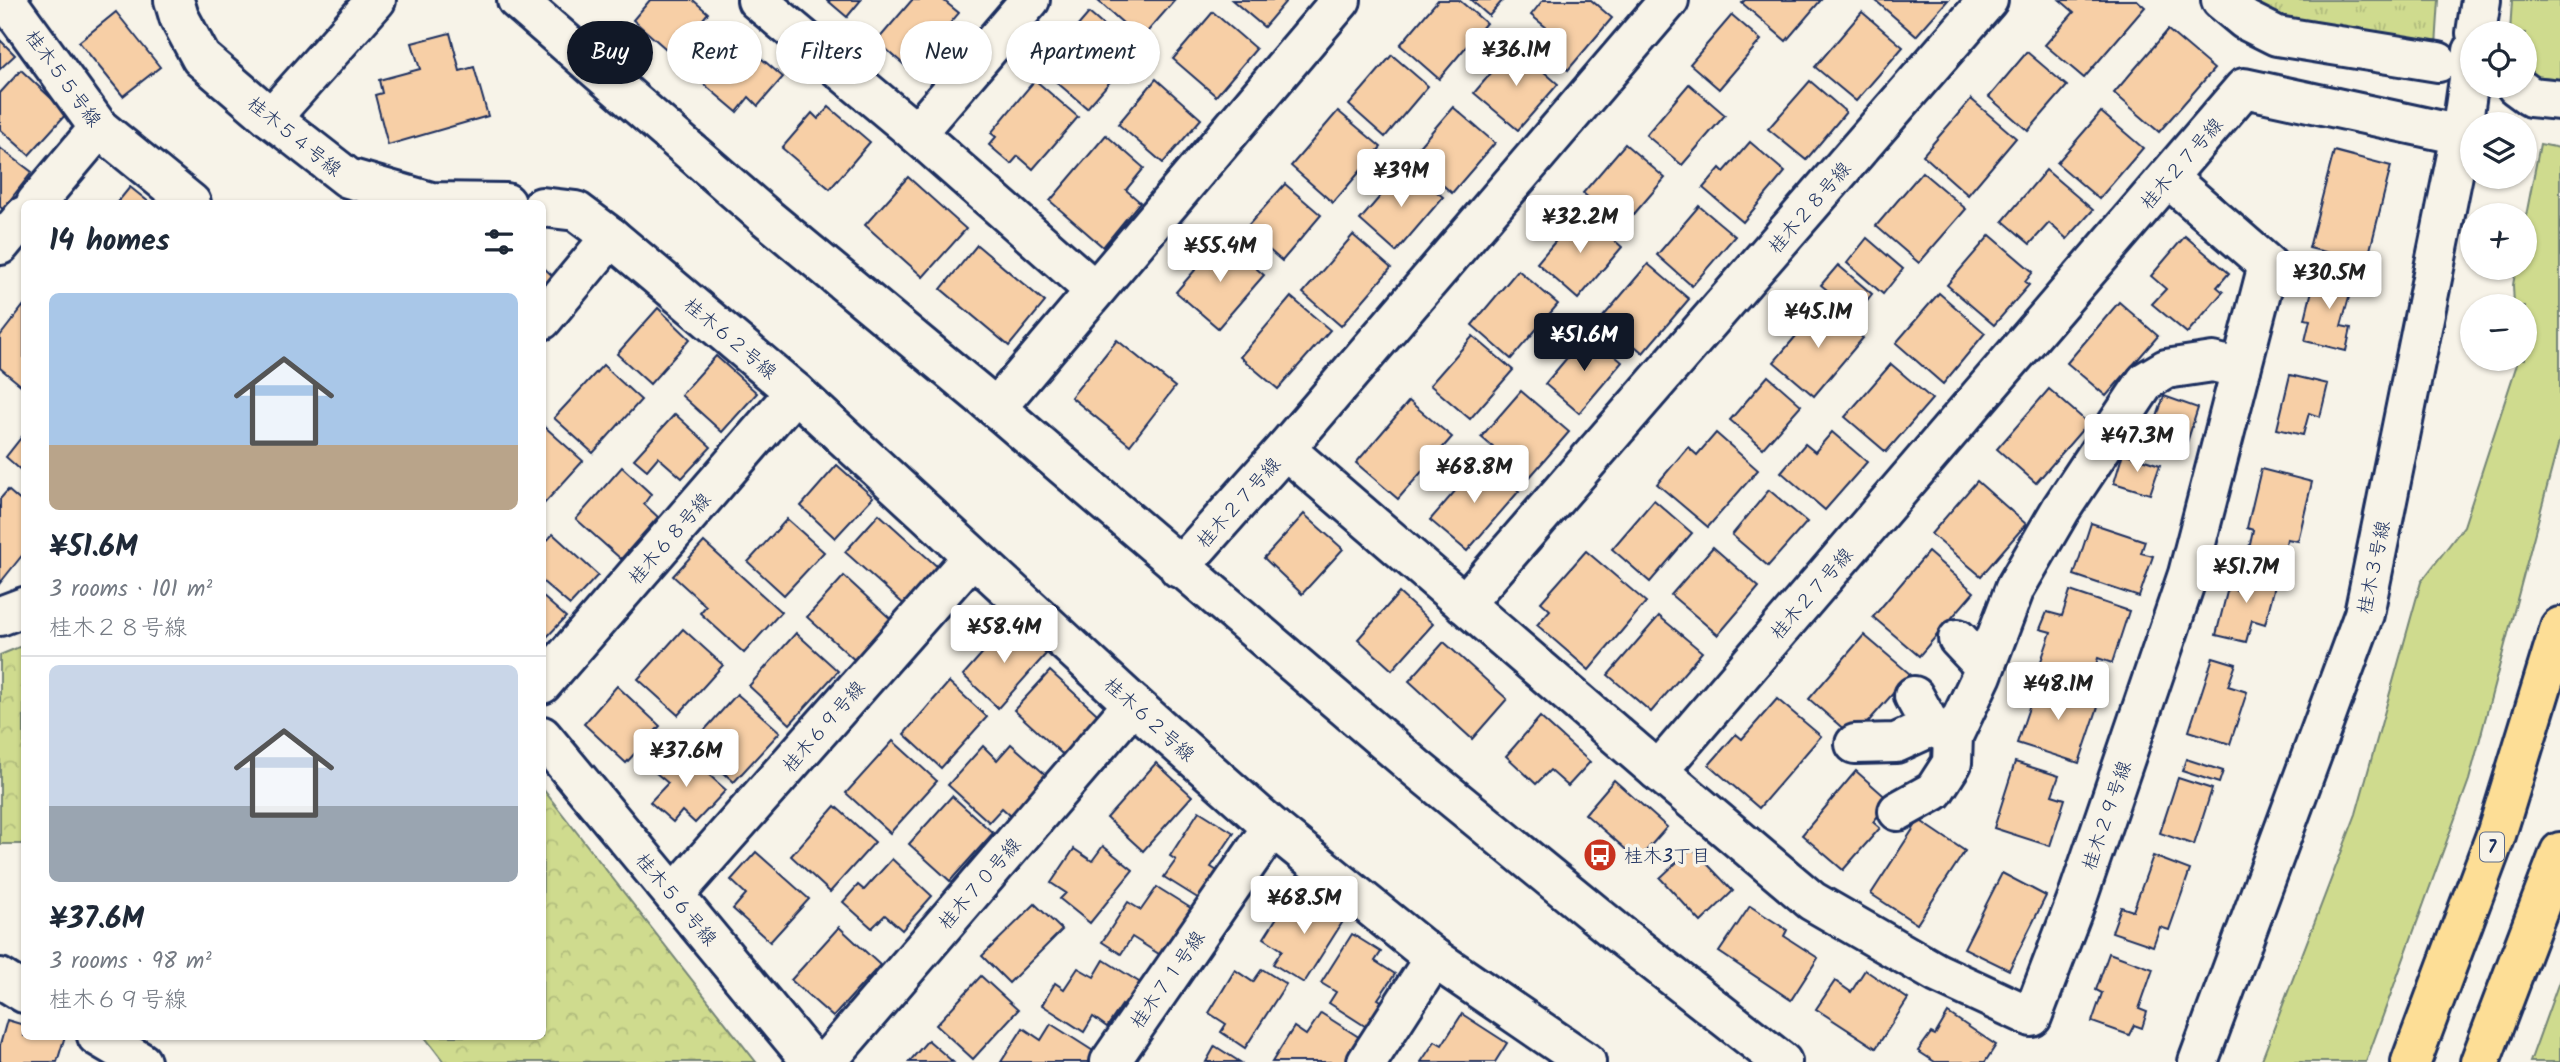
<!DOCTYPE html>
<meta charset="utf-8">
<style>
:root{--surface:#fff;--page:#f2f2f3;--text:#1f2937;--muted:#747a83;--line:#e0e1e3;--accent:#111827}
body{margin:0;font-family:Kalam,"Klee One",sans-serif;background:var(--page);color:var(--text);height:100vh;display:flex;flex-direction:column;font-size:26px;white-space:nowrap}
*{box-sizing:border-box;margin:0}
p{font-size:23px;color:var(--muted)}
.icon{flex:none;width:38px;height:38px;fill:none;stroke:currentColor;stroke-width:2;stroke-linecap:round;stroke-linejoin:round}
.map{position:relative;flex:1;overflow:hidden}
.side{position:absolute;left:21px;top:200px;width:525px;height:840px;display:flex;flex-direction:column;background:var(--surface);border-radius:10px;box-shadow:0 2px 5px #0004}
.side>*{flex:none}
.hud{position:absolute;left:567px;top:21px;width:665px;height:63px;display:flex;gap:14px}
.buttons{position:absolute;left:2460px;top:21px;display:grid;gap:14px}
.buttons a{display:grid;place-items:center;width:77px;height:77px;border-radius:50%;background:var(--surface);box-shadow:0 2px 5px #0004;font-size:35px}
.price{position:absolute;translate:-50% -60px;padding:0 16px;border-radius:7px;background:#fff;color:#222;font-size:23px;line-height:46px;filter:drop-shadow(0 2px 4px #0008)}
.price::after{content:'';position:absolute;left:50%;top:42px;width:21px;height:16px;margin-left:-10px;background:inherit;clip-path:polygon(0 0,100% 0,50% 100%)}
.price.current{background:var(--accent);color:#fff}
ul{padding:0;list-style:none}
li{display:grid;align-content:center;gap:14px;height:371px;padding:0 28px}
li+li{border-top:2px solid var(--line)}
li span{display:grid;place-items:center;height:217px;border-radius:10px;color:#555}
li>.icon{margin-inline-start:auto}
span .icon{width:126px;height:126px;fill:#fffc;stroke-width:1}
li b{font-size:30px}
h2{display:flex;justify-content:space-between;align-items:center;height:84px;padding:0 28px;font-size:30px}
.chip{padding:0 24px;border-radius:32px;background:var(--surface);box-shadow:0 2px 5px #0004;font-size:24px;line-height:63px}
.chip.current{background:var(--accent);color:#fff}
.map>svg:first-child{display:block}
.grass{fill:#cfdb8e;stroke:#758576;stroke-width:2}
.forest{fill:url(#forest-crowns);stroke:#758576;stroke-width:2}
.park{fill:url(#park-tufts);stroke:#758576;stroke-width:2}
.building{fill:#f7cfa6;stroke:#1b2f5e;stroke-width:2}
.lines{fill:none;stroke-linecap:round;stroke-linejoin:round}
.minor-casing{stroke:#1b2f5e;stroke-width:44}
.highway-casing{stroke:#1b2f5e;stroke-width:44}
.minor{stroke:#f7f3e8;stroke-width:38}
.highway{stroke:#fdde96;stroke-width:38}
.labels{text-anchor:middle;stroke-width:7;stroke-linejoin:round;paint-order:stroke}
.shield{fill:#f7f3e8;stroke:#5d6a87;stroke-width:2}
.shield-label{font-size:18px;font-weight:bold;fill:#1b2f5e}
.street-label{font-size:19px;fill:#1b2f5e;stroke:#f7f3e8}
.poi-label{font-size:19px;fill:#1b2f5e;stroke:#f7f3e8;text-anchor:start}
</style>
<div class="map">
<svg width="2560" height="1062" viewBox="0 0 2560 1062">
<defs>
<pattern id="forest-crowns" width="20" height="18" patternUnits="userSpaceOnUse" patternTransform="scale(1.75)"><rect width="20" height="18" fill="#cfdb8e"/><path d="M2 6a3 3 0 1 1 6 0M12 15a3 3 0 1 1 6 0" fill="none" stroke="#b1bc7d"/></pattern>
<pattern id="park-tufts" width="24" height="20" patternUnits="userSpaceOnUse" patternTransform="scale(1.75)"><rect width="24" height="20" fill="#cfdb8e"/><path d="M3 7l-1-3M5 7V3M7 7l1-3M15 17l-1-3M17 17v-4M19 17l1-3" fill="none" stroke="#b1bc7d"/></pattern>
</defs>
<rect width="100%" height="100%" fill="#f7f3e8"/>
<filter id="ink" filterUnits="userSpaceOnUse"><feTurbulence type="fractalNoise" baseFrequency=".0143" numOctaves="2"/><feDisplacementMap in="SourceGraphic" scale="14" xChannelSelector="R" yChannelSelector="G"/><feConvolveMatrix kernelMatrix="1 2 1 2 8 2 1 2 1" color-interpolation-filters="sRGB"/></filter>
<g filter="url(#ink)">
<g class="grass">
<path d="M2512 0H2560V79L2525 75V33H2510Z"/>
<path d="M2540 144 2560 148V438L2469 780 2366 1062H2261L2356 814 2421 582 2464 526 2517 364V359H2525V306H2514L2513 285 2516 268H2525V221Z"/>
<path d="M2560 979V1062H2530Z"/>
</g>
<g class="forest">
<path d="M24 645V844H0V655Z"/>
<path d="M543 789 756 1062H444L424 1036H542Z"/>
</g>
<path class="park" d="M2244 0H2439L2436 46 2302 27Z"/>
<g class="building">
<path d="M650 0H693L708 13 673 55 633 20Z"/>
<path d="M827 0H861L847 17Z"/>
<path d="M912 0H943L959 13 910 70 877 41Z"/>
<path d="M1097 0H1175L1141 39Z"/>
<path d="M1232 0H1287L1264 27Z"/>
<path d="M1438 0H1459L1486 23 1439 79 1400 45Z"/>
<path d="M1471 0H1503L1489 16Z"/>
<path d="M1543 0H1591L1612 18 1568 70 1534 42 1547 28 1531 15Z"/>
<path d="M1745 0H1821L1786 41 1742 3Z"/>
<path d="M1875 0H1948L1916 36Z"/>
<path d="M2060 0H2137L2145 7 2084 78 2045 45 2074 12Z"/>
<path d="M116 12 160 67 123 96 79 42Z"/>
<path d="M1213 12 1256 49 1216 96 1173 59Z"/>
<path d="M1862 12 1903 47 1856 101 1815 67Z"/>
<path d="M1089 13 1135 53 1087 108 1041 69Z"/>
<path d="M1732 15 1761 40 1719 89 1690 64Z"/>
<path d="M2168 30 2214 69 2159 132 2114 93Z"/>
<path d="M450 33 460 71 474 67 488 116 388 145 375 95 382 93 379 80 420 69 412 43Z"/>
<path d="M734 35 783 77 758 106 749 97 737 112 693 75 714 51 718 54Z"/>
<path d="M0 40 15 55 0 69Z"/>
<path d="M1514 46 1558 84 1518 130 1474 93Z"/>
<path d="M2027 52 2067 86 2028 131 1989 97Z"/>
<path d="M1392 55 1428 86 1385 137 1349 105Z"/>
<path d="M21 70 67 113 29 155 0 129V93Z"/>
<path d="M1156 79 1201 119 1163 163 1118 124Z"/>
<path d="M1035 80 1078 117 1033 169 1018 156 1011 164 989 145 996 137 991 133Z"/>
<path d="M1810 81 1846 112 1806 160 1768 129Z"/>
<path d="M1689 84 1725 115 1682 165 1646 135Z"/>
<path d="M1971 99 2016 138 1968 195 1923 155Z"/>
<path d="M829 107 870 142 830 189 782 148 812 113 818 119Z"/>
<path d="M1453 107 1495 143 1452 193 1410 157Z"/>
<path d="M1338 111 1381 147 1333 203 1291 166Z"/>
<path d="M2101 112 2143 148 2099 199 2057 163Z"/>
<path d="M1106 135 1144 168 1126 190 1140 202 1103 247 1050 201Z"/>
<path d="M1750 142 1785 172 1743 222 1703 188 1720 168 1724 172Z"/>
<path d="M1625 144 1665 178 1622 228 1583 193Z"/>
<path d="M0 148 32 172 3 209 0 207Z"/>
<path d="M2334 151 2391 166 2367 262 2309 248Z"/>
<path d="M1406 166 1443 197 1396 252 1360 220Z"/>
<path d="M2046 170 2093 210 2067 239 2049 223 2030 244 2003 221Z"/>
<path d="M1922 172 1966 209 1919 263 1876 226Z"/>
<path d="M908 177 966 229 923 277 865 225Z"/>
<path d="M1285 184 1321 215 1282 261 1245 229Z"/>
<path d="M130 187 150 203H117Z"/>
<path d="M1699 206 1735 236 1692 286 1657 255Z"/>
<path d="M1581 211 1622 247 1578 299 1537 263Z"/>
<path d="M1353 235 1391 268 1341 326 1303 293Z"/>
<path d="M1990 235 2033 272 2025 282 2029 285 1994 325 1947 285Z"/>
<path d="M2185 236 2229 273 2217 287 2223 292 2187 333 2152 304 2166 289 2151 276Z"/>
<path d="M1867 238 1903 269 1883 294 1847 263Z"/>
<path d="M1222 239 1264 275 1218 328 1176 292Z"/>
<path d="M977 245 1045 302 1009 346 941 289Z"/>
<path d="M1648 264 1689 299 1643 353 1602 318Z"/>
<path d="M1838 265 1872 294 1856 314 1821 285Z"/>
<path d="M542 266 559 282 542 300Z"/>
<path d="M1518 270 1558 304 1511 359 1472 325Z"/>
<path d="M2317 270 2354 279 2341 326 2351 328 2346 351 2305 341 2310 320 2305 319Z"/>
<path d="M1939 293 1985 333 1943 384 1896 343Z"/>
<path d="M1291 297 1330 330 1278 389 1240 357Z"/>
<path d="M2119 302 2158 336 2106 396 2067 363Z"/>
<path d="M1823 304 1863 338 1814 396 1774 362Z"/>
<path d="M24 305V385L23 387 0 368V336Z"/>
<path d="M658 308 690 339 650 384 617 354Z"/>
<path d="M1588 333 1622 362 1579 413 1545 384Z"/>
<path d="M1473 336 1513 370 1470 419 1430 385Z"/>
<path d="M1117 340 1175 387 1130 445 1071 397Z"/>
<path d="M716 356 757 393 722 432 681 395Z"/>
<path d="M1891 364 1932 399 1886 452 1845 417Z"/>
<path d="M603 365 641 400 593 453 554 418Z"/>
<path d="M2290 375 2328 384 2320 417 2309 413 2303 435 2277 429Z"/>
<path d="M1768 376 1801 405 1763 448 1730 420Z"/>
<path d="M2049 389 2088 423 2036 483 1997 449Z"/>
<path d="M1521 391 1569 432 1529 478 1481 437Z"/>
<path d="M2164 396 2198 408 2182 458 2147 447Z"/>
<path d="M1409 401 1452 437 1398 499 1356 463Z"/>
<path d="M675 414 711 447 682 478 658 457 647 470 634 459Z"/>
<path d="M545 427 583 461 542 506V430Z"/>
<path d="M1832 432 1867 462 1825 510 1781 472 1805 444 1815 452Z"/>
<path d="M1716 433 1758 470 1708 527 1657 484 1688 447 1697 455Z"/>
<path d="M24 434V473L6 457Z"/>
<path d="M2123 453 2160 465 2150 494 2114 483Z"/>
<path d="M1482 460 1519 491 1467 551 1430 520Z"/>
<path d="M837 465 873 497 835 538 801 506Z"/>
<path d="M622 467 651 494 644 504 658 517 621 559 576 519Z"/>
<path d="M2261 469 2312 482 2298 541 2287 539 2283 557 2249 548 2253 530 2247 528Z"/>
<path d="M1977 481 2026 524 1981 576 1931 534Z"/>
<path d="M8 490 24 504V553L0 583V499Z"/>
<path d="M1769 490 1807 522 1768 566 1732 535Z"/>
<path d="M1654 500 1692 533 1650 582 1612 549Z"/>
<path d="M879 514 941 570 907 607 845 552Z"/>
<path d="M1304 514 1343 549 1302 594 1264 558Z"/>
<path d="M787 519 824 552 784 595 748 562Z"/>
<path d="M2091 523 2145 541 2141 553 2153 556 2139 597 2074 575Z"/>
<path d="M553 534 598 575 570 605 542 581V546Z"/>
<path d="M704 542 781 612 744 653 700 613 706 606 673 576Z"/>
<path d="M1713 547 1759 587 1718 635 1671 595Z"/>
<path d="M1586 551 1646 602 1589 670 1537 625 1550 610 1541 602Z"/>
<path d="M1928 552 1974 592 1919 656 1873 617Z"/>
<path d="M2242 570 2277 578 2265 624 2252 620 2246 642 2216 635 2228 588 2237 590Z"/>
<path d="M844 576 894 622 858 663 807 617Z"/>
<path d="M2070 591 2129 611 2112 663 2098 658 2091 681 2040 664 2051 632 2040 629 2047 612 2062 616Z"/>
<path d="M1399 593 1433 624 1392 670 1358 639Z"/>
<path d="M542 596 566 617 542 642Z"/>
<path d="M1659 616 1702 652 1651 712 1608 675Z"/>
<path d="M1010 622 1046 654 998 708 963 675Z"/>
<path d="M683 629 723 665 678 715 638 679Z"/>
<path d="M796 633 838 671 790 724 749 686Z"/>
<path d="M1864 635 1910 674 1854 738 1809 699Z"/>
<path d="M1444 642 1507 699 1472 739 1409 681Z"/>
<path d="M2213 657 2236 664 2228 686 2247 692 2230 744 2189 731Z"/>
<path d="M1050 671 1106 722 1071 762 1014 710Z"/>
<path d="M2038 681 2100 701 2079 763 2017 743Z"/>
<path d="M949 682 987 717 941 768 904 734Z"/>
<path d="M617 686 660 726 626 763 584 724Z"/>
<path d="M737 694 780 732 734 782 692 744Z"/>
<path d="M1777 699 1821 736 1759 808 1709 765 1736 734 1742 739Z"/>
<path d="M1540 717 1590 762 1568 786 1550 770 1536 784 1506 756Z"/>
<path d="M893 741 937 781 890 833 846 793Z"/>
<path d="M1011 744 1047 776 1011 816 1002 808 989 822 948 785 983 746 997 760Z"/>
<path d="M679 748 726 790 695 823 682 811 673 822 650 802 668 783 656 773Z"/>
<path d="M2186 759 2223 771 2219 783 2182 771Z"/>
<path d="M2015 762 2059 776 2052 795 2065 799 2050 846 1994 828Z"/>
<path d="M1156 763 1192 796 1143 851 1107 818Z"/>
<path d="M1856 771 1890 801 1873 822 1880 828 1843 870 1802 835Z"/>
<path d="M2178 778 2212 789 2194 845 2160 833Z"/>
<path d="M1614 780 1667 827 1638 860 1585 814Z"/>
<path d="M952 796 993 833 950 881 909 844Z"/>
<path d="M835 806 875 842 830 892 791 856Z"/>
<path d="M1199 811 1234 833 1211 867 1222 874 1204 902 1164 877 1176 860 1170 856Z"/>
<path d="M1919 820 1965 851 1917 924 1871 894Z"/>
<path d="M1103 846 1133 870 1090 923 1060 899 1066 893 1051 883 1074 849 1092 861Z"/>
<path d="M1692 848 1733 891 1701 922 1660 878Z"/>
<path d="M756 852 809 899 770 942 733 909 746 894 731 880Z"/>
<path d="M2153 856 2190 870 2169 930 2160 927 2153 946 2112 932 2121 907 2133 911Z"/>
<path d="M892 859 932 896 902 930 885 915 872 928 843 902 858 885 864 890Z"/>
<path d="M2002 873 2046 896 2009 970 1964 948Z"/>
<path d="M1157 887 1197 912 1167 959 1132 937 1121 954 1102 942 1128 902 1141 910Z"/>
<path d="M1317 895 1347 915 1304 983 1273 964 1282 950 1264 938 1286 903 1305 915Z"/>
<path d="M1035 904 1062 930 1009 983 982 956Z"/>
<path d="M1750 906 1787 930 1784 936 1818 958 1791 1000 1719 952Z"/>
<path d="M839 927 880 965 833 1017 791 980Z"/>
<path d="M1352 934 1381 952 1375 961 1395 974 1378 999 1388 1005 1371 1030 1329 1003 1336 992 1321 983Z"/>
<path d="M2109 953 2153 969 2139 1009 2147 1012 2142 1028 2134 1025 2129 1035 2092 1022 2102 993 2096 990Z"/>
<path d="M1104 960 1147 987 1132 1012 1122 1005 1107 1027 1093 1017 1084 1032 1042 1005 1055 983 1064 989 1078 968 1094 977Z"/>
<path d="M1262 969 1286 984 1245 1048 1221 1032 1226 1024 1209 1013 1235 970 1253 982Z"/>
<path d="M1865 970 1908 999 1876 1048 1816 1009 1835 981 1851 992Z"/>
<path d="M981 976 1018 1010 973 1059 936 1025Z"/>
<path d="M1321 1013 1365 1041 1351 1062H1272L1294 1027 1306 1035Z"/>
<path d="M1948 1013 1996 1045 1985 1062H1935L1918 1051 1931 1033 1935 1035Z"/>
<path d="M1462 1014 1507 1043 1495 1062H1421L1435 1041 1442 1045Z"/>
<path d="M7 1020 24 1025V1036H65L57 1062H0V1045Z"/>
<path d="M1051 1024 1101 1056 1097 1062H1001L1023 1028 1041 1040Z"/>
<path d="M928 1040 953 1062H909Z"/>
<path d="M1215 1046 1240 1062H1206Z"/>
</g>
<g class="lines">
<defs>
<g id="minor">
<path d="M6 0 99 128 191 203"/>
<path d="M174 0 179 17 201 58 271 118 348 178 431 202 506 203"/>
<path d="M517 0 767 218 996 408 1415 767 1619 934 1782 1062"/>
<path d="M757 0 916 133 1094 290"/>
<path d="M2221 0 2245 20 2277 36 2438 62"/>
<path d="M2476 33 2481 0"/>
<path d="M2516 86 2531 97 2560 100"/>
<path d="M271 118 376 0"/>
<path d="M916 133 1030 0"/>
<path d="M36 203 99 128"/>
<path d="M542 207 576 211 611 237 795 392 1133 704 1272 827 1434 958 1586 1062"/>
<path d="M0 245 24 216"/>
<path d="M542 320 611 237"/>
<path d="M996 408 1341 0"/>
<path d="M1285 449 1669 0"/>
<path d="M1179 568 1285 449 1658 771 2244 88 2461 135"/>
<path d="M1464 604 1988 0"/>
<path d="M0 616 24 607"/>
<path d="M1958 639 1975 657 1986 663"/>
<path d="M542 684 795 392"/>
<path d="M1914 696 1931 727"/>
<path d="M542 736 812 1062"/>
<path d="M1855 744 1896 743 1931 727 1953 736"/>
<path d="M1658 771 1812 901 1937 973 2032 1017 2077 899 2188 574 2268 265 2168 178"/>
<path d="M1898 811 1934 791 1952 763 1953 736 1982 675 2015 588 2061 509 2146 381 2166 369 2213 362 2241 369"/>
<path d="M674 895 972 557"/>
<path d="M0 978 24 993"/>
<path d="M97 1036 141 1062"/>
<path d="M826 1062 1133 704"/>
<path d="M1110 1062 1272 827"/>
<path d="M1367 1062 1434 958"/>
<path d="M2198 1062 2364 614 2461 135 2473 51"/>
</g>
<g id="highway">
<path d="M2411 1062 2496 835 2560 627"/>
<path d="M2480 1062 2560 852"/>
</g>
</defs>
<use href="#minor" class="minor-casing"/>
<use href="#highway" class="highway-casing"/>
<use href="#minor" class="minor"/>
<use href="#highway" class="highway"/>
</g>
</g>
<defs>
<symbol id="bus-disc" viewBox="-11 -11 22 22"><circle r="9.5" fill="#c8321e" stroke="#f7f3e8"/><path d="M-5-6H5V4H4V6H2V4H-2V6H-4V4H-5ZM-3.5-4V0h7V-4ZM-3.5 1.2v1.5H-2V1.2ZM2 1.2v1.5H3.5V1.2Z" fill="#fff"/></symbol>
</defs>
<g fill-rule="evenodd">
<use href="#bus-disc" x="1581" y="836" width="38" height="38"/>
</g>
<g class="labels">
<rect class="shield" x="2480" y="832.5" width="24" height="29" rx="5"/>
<g class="shield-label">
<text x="2492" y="853">7</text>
</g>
<g class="street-label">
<text transform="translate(64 78) rotate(54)" y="7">桂木５５号線</text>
<text transform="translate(295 136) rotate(39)" y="7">桂木５４号線</text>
<text transform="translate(2181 163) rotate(-49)" y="7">桂木２７号線</text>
<text transform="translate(1809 207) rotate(-49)" y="7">桂木２８号線</text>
<text transform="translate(731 338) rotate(40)" y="7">桂木６２号線</text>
<text transform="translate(1238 502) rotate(-48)" y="7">桂木２７号線</text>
<text transform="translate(669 538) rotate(-49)" y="7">桂木６８号線</text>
<text transform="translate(2373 567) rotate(-78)" y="7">桂木３号線</text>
<text transform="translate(1811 593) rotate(-49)" y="7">桂木２７号線</text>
<text transform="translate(1150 719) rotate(42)" y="7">桂木６２号線</text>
<text transform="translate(823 726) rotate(-49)" y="7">桂木６９号線</text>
<text transform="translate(2106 815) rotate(-71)" y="7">桂木２９号線</text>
<text transform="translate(979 883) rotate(-49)" y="7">桂木７０号線</text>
<text transform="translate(677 899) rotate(50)" y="7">桂木５６号線</text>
<text transform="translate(1167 979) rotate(-55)" y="7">桂木７１号線</text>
</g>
<g class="poi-label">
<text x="1624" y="862">桂木3丁目</text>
</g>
</g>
</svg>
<div class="buttons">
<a><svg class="icon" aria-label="locate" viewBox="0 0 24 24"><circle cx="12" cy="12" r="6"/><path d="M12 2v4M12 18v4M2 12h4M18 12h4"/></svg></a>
<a><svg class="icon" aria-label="layers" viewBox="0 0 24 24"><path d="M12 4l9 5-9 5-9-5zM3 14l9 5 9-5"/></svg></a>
<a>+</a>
<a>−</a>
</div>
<b class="price" style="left:1516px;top:88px">¥36.1M</b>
<b class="price" style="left:1401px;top:209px">¥39M</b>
<b class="price" style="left:1580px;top:255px">¥32.2M</b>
<b class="price" style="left:1220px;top:284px">¥55.4M</b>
<b class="price" style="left:2329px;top:311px">¥30.5M</b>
<b class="price" style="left:1818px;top:350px">¥45.1M</b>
<b class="price current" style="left:1584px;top:373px">¥51.6M</b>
<b class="price" style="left:2137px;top:474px">¥47.3M</b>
<b class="price" style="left:1474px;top:505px">¥68.8M</b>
<b class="price" style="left:2246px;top:605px">¥51.7M</b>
<b class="price" style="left:1004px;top:665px">¥58.4M</b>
<b class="price" style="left:2058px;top:722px">¥48.1M</b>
<b class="price" style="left:686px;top:789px">¥37.6M</b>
<b class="price" style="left:1304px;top:936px">¥68.5M</b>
<div class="hud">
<a class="chip current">Buy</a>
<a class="chip">Rent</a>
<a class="chip">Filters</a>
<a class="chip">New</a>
<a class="chip">Apartment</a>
</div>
<section class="side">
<h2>14 homes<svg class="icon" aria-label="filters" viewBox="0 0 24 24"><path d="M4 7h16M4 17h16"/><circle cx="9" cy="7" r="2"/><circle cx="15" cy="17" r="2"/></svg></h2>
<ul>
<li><span style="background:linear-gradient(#a9c7e8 70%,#b9a48a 0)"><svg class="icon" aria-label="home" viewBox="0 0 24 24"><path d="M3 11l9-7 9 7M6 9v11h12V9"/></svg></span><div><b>¥51.6M</b><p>3 rooms · 101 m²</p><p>桂木２８号線</p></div></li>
<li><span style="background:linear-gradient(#c9d6e8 65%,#9aa5b1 0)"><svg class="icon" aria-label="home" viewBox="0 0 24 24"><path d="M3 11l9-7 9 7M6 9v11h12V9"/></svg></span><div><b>¥37.6M</b><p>3 rooms · 98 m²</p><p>桂木６９号線</p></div></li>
</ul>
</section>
</div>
